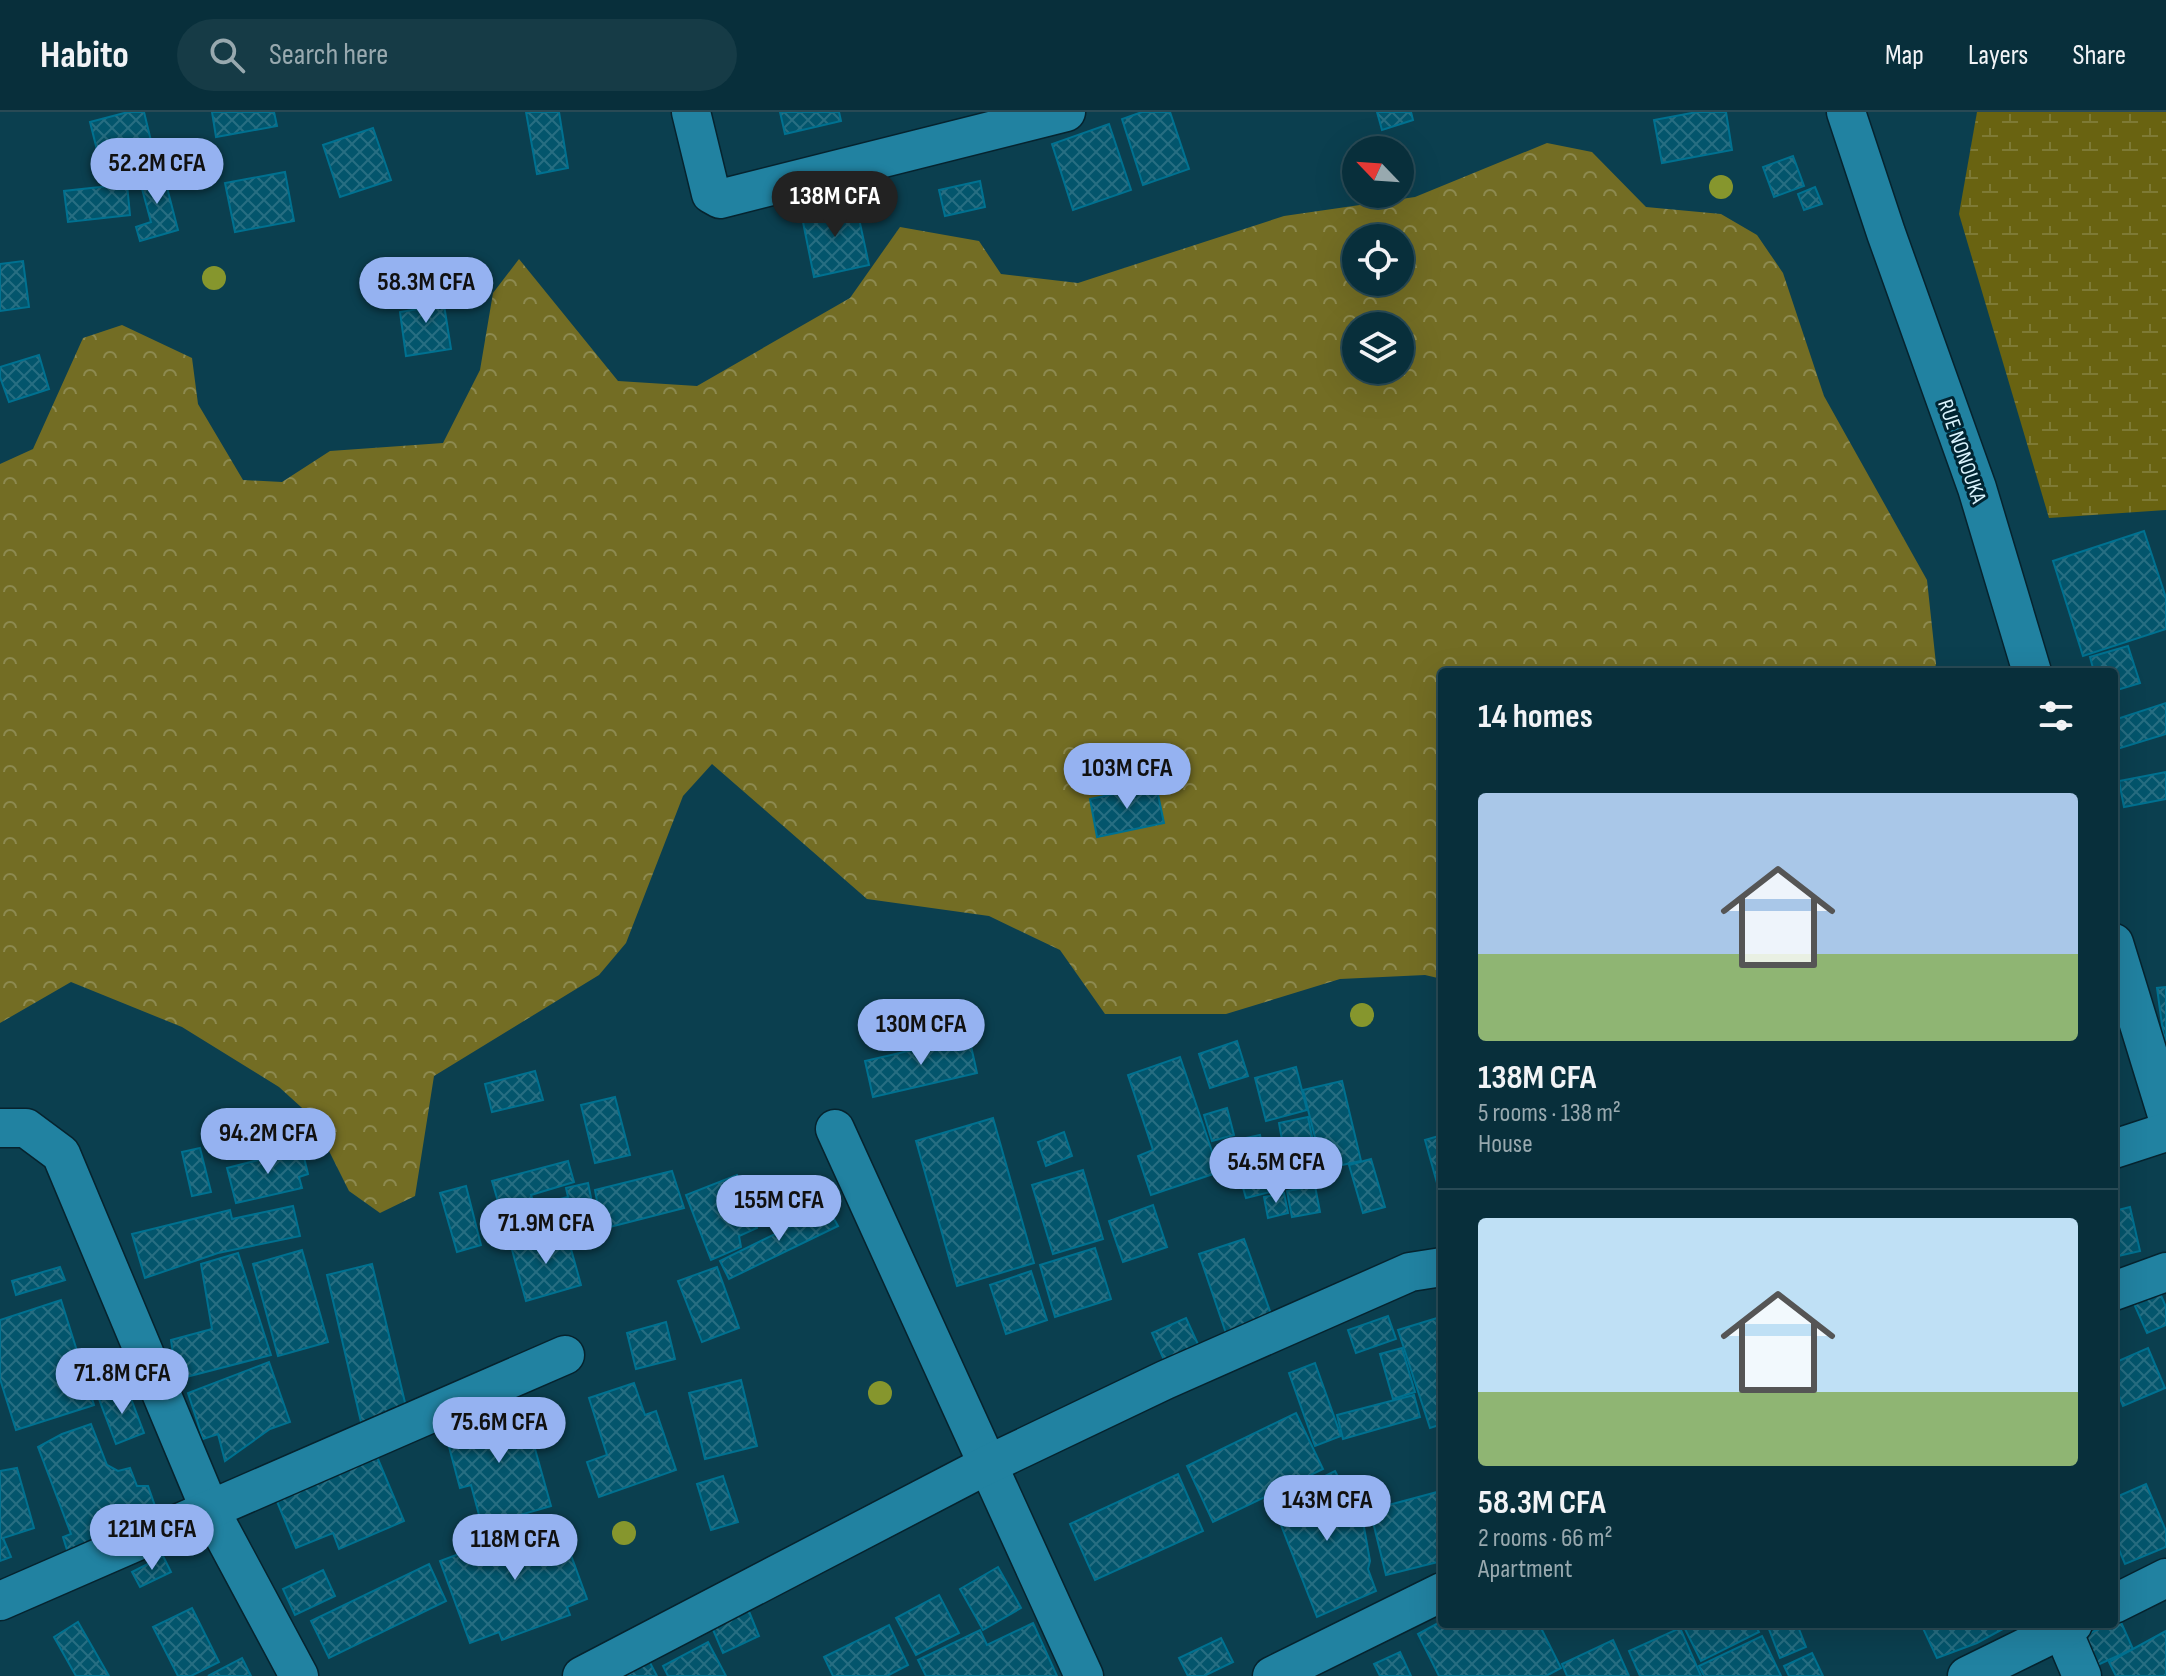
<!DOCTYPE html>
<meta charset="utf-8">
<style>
:root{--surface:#082f3b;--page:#163b46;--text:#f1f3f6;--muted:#98a9af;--line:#294a55;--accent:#95b2f1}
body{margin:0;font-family:"Sofia Sans Condensed",sans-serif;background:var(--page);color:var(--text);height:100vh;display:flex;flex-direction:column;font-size:30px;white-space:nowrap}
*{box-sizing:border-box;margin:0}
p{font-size:26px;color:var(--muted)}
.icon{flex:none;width:44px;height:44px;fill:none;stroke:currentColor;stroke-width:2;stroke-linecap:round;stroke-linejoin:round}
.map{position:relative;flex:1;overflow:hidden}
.sheet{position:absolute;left:1438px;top:556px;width:680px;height:960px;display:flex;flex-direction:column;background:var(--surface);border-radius:8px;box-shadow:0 8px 32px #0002,0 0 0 2px var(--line)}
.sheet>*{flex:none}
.needle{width:52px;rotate:295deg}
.buttons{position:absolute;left:1342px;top:24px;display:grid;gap:16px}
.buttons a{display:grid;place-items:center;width:72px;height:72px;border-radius:50%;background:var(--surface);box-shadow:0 8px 32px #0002,0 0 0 2px var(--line);font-size:40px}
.price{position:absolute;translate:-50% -68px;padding:0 18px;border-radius:28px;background:var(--accent);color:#111;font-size:26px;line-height:52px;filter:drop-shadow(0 2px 4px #0008)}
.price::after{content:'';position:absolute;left:50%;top:48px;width:24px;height:18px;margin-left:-12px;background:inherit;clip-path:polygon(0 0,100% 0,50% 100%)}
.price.active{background:#222;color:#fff}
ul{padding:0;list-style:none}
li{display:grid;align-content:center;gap:16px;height:424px;padding:0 40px}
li+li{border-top:2px solid var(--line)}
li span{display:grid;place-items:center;height:248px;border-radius:8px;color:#555}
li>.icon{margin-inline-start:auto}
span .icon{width:144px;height:144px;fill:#fffc;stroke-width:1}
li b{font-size:34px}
h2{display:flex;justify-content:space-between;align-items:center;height:96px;padding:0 40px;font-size:34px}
header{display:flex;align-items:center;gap:48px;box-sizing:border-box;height:112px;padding:0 40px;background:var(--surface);border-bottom:2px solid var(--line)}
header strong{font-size:38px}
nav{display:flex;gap:44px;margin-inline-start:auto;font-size:28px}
.search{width:560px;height:72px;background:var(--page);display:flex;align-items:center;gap:20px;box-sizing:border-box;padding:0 28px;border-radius:44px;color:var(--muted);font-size:30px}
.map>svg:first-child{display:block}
.forest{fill:url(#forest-crowns);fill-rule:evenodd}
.wetland{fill:url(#wetland-marsh)}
.building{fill:url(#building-cross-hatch);stroke:#007190;stroke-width:2}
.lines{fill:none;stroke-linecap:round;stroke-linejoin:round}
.street-casing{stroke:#06232e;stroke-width:41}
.street{stroke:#2182a1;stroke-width:38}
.tree{fill:#86962d}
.labels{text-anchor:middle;stroke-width:6;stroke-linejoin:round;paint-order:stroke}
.street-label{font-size:22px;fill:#dbf4fe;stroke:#002431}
</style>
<header>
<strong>Habito</strong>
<div class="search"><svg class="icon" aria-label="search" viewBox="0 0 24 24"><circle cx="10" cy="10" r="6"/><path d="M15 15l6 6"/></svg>Search here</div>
<nav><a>Map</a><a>Layers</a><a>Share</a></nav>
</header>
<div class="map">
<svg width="2166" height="1564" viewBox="0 0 2166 1564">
<defs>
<pattern id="forest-crowns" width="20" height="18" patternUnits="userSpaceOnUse" patternTransform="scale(2)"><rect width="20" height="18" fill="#736d24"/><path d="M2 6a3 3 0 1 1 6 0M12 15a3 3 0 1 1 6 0" fill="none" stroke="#8d8a50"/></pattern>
<pattern id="wetland-marsh" width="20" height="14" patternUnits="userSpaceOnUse" patternTransform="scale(2)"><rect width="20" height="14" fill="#696311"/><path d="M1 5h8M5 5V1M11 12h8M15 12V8" fill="none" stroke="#7e7a35"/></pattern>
<pattern id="building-cross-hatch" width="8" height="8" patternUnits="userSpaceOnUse" patternTransform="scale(2)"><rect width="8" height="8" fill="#03556c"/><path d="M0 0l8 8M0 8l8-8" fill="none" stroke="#276e82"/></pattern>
</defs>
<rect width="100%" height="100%" fill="#0b3f4f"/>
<path class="forest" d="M1547 31 1592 40 1646 95 1721 102 1757 123 1783 161 1824 284 1927 468 1936 552 1934 560H1442V867L1425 863 1340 867 1226 902H1105L1060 838 989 804 867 787 712 652 683 684 626 831 599 863 434 964 415 1084 380 1101 349 1079 312 1005 279 975 182 915 71 870 0 911V352L33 337 83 226 122 213 192 246 198 292 243 368 282 370 330 339 443 331 480 258 493 181 519 147 618 269 697 274 850 186 900 115 979 129 1001 162 1078 171 1284 104 1415 85ZM1356 126H1400V170H1356ZM1356 214H1400V258H1356Z"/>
<path class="wetland" d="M1977 0H2166V398L2049 406 1959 102Z"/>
<g class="building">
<path d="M128 0H144L153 37 100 50 90 10Z"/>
<path d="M212 0H274L277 14 216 25Z"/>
<path d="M526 0H559L568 56 537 62Z"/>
<path d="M780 0H839L841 9 785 22Z"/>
<path d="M1142 0H1170L1189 57 1143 73 1122 7Z"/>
<path d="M1377 0H1411L1413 8 1382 18Z"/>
<path d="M1697 0H1726L1732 38 1662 51 1654 8Z"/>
<path d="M1109 12 1131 78 1073 98 1052 32Z"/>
<path d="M373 16 391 68 340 85 323 33Z"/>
<path d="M1793 44 1804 74 1774 85 1763 55Z"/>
<path d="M162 56 178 118 140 129 136 115 151 110 138 62Z"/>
<path d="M285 60 294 109 235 120 225 71Z"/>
<path d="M980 69 985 95 945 104 939 78Z"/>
<path d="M127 72 130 103 68 110 64 79Z"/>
<path d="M1815 75 1822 92 1804 98 1798 82Z"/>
<path d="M855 88 869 153 814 165 801 100Z"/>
<path d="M23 149 29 195 0 199V152Z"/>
<path d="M441 174 451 237 406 244 400 200 425 196 422 177Z"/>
<path d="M39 243 49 277 9 290 0 265V255Z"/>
<path d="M2144 419 2166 486V517L2083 544 2053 449Z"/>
<path d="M2128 534 2140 571 2114 579V560H2094L2090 545Z"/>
<path d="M2166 591V622L2114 638V608Z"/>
<path d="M2166 660V687L2124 695 2119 669Z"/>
<path d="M1156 673 1164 711 1097 725 1090 687Z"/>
<path d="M2166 875V942L2157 876Z"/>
<path d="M969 925 977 961 873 985 865 949Z"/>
<path d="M1237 929 1248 964 1210 976 1199 942Z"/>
<path d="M1180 945 1219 1060 1151 1083 1138 1044 1153 1038 1128 963Z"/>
<path d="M1296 955 1307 998 1266 1009 1255 966Z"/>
<path d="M535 959 543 988 492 1000 485 972Z"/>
<path d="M1342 969 1361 1049 1323 1057 1303 978Z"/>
<path d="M615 985 630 1043 595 1051 581 993Z"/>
<path d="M1227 996 1234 1023 1212 1029 1204 1003Z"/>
<path d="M1308 1005 1314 1034 1284 1039 1279 1011Z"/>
<path d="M993 1006 1034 1151 957 1174 916 1029Z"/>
<path d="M1064 1020 1072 1044 1046 1054 1038 1030Z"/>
<path d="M1260 1023 1265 1048 1238 1055 1232 1029Z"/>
<path d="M1442 1023V1089L1425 1028Z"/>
<path d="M200 1036 211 1080 192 1084 182 1040Z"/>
<path d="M302 1037 308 1062 299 1065 302 1076 236 1091 227 1056Z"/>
<path d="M1304 1045 1310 1070 1246 1086 1239 1062Z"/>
<path d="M1371 1047 1385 1095 1363 1101 1349 1053Z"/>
<path d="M568 1049 574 1070 531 1083 533 1089 524 1091 531 1117 508 1124 492 1069Z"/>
<path d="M1083 1058 1103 1127 1053 1142 1032 1073Z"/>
<path d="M672 1059 684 1096 602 1117 595 1078Z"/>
<path d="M737 1063 757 1116 739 1124 741 1135 711 1148 686 1083Z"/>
<path d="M588 1071 595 1105 573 1110 572 1102 564 1104 560 1087 568 1085 566 1076Z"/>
<path d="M466 1074 481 1133 457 1140 440 1081Z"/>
<path d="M1315 1074 1320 1100 1292 1105 1287 1079Z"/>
<path d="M1284 1081 1288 1101 1268 1106 1264 1085Z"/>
<path d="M1153 1093 1167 1135 1123 1150 1109 1109Z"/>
<path d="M293 1094 300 1124 218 1141 145 1166 132 1122 230 1098 232 1107Z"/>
<path d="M2130 1095 2140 1139 2114 1145V1099Z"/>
<path d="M828 1096 838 1114 729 1167 720 1149Z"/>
<path d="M566 1119 581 1173 526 1189 511 1134Z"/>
<path d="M1244 1127 1275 1213 1229 1230 1199 1142Z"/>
<path d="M1095 1136 1111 1187 1055 1205 1040 1153Z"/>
<path d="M302 1138 328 1230 278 1244 253 1152Z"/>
<path d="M238 1141 271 1243 159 1272 149 1247 173 1242 171 1228 212 1217 201 1152Z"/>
<path d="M372 1152 407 1299 361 1310 327 1163Z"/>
<path d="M60 1155 65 1168 16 1183 12 1169Z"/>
<path d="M717 1155 739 1216 702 1230 678 1169Z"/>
<path d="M1031 1159 1047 1208 1006 1222 990 1173Z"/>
<path d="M2157 1174 2166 1195V1213L2147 1221 2131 1185Z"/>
<path d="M61 1188 94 1293 16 1318 0 1267V1208Z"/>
<path d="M1388 1204 1396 1227 1356 1241 1348 1218Z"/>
<path d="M1186 1206 1202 1241 1168 1257 1152 1221Z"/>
<path d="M1437 1206 1442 1221V1312L1430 1316 1398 1218Z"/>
<path d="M666 1210 675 1247 636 1257 627 1221Z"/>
<path d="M1402 1236 1415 1280 1393 1287 1380 1242Z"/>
<path d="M2148 1236 2165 1276 2123 1294 2114 1271V1251Z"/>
<path d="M269 1250 290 1310 270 1317 225 1349 218 1322 203 1327 188 1281Z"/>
<path d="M1315 1251 1341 1324 1315 1334 1289 1261Z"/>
<path d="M741 1268 757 1334 705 1347 689 1281Z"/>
<path d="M634 1271 645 1303 656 1299 676 1358 599 1385 587 1350 607 1343 589 1286Z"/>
<path d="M127 1276 144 1321 116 1332 99 1287Z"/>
<path d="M1414 1283 1420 1305 1343 1327 1337 1303Z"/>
<path d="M523 1294 551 1394 482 1414 471 1373 460 1376 444 1316Z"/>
<path d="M1296 1301 1323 1357 1213 1410 1187 1354Z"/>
<path d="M91 1312 107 1353 118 1359 130 1356 137 1374H148L155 1394 94 1415 99 1430 68 1441 63 1425 71 1422 38 1335 62 1322Z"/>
<path d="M375 1340 404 1409 339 1437 333 1421 296 1436 274 1382Z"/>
<path d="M17 1356 34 1416 3 1426 11 1445 0 1449V1359Z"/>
<path d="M1335 1359 1364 1415 1370 1449 1368 1457 1376 1479 1317 1505 1272 1390Z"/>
<path d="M1178 1362 1203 1419 1095 1468 1070 1412Z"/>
<path d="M723 1364 738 1410 711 1418 697 1372Z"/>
<path d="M2146 1372 2166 1419V1435L2125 1452 2114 1426V1386Z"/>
<path d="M1437 1380 1442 1398V1449L1386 1463 1370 1398Z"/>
<path d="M557 1405 587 1487 567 1495 570 1503 502 1528 499 1520 470 1531 440 1449Z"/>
<path d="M163 1444 171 1460 140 1475 132 1460Z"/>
<path d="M429 1452 446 1489 329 1546 311 1509Z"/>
<path d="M998 1455 1021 1496 983 1518 960 1477Z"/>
<path d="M323 1458 335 1484 295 1503 283 1477Z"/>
<path d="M939 1483 959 1521 916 1543 896 1506Z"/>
<path d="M192 1496 219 1550 191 1564H178L153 1515Z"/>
<path d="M748 1497 759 1524 723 1541 711 1513Z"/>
<path d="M2120 1508 2133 1537 2091 1556 2078 1526Z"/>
<path d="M1442 1509V1512H1539L1561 1556 1546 1564H1439L1418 1522Z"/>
<path d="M78 1510 109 1564H76L54 1525Z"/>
<path d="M1033 1511 1057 1564H926L918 1548 980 1518 987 1533Z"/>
<path d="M1686 1512H1755L1759 1520 1701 1549 1683 1513Z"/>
<path d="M1767 1512H1797L1806 1535 1780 1546Z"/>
<path d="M1921 1512H2012L1977 1531 1937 1546Z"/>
<path d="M889 1513 908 1553 887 1564H833L824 1545Z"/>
<path d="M1680 1516 1701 1564H1640L1629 1539Z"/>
<path d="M2166 1519V1564H2116L2109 1550Z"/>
<path d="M1762 1524 1781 1564H1704L1699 1554Z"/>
<path d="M1221 1526 1233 1550 1204 1564H1188L1179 1546Z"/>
<path d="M1613 1528 1629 1564H1567L1562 1552Z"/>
<path d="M708 1530 726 1564H668L663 1554Z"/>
<path d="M1400 1540 1411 1564H1380L1374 1552Z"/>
<path d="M1812 1541 1823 1564H1789L1784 1554Z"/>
<path d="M647 1545 657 1564H628L624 1557Z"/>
<path d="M242 1546 251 1564H208Z"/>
</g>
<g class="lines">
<defs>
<g id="street">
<path d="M691 0 711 82 720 87 1066 0"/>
<path d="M1846 0 1886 121 1977 376 2032 560"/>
<path d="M2114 831 2166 1000"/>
<path d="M0 1016H26L61 1042 210 1398 299 1564"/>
<path d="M835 1017 1084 1564"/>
<path d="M2114 1037 2166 1020"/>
<path d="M2114 1179 2166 1160"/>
<path d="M0 1489 565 1243"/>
<path d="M2114 1492 2166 1466"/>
<path d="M2060 1512 2082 1564"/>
<path d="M582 1564 987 1353 1165 1268 1410 1160 1442 1155"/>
<path d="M1272 1564 1442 1480"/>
<path d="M1967 1564 2073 1512"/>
</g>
</defs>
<use href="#street" class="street-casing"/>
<use href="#street" class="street"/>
</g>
<g class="tree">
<circle cx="1721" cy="75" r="12"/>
<circle cx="214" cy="166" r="12"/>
<circle cx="1362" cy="903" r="12"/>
<circle cx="880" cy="1281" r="12"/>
<circle cx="624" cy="1421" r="12"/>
</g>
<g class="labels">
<g class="street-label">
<text transform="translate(1963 339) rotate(71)" y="8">RUE NONOUKA</text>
</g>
</g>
</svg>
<div class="buttons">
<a><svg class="needle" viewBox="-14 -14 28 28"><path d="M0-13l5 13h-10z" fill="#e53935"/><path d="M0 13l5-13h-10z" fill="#98a9af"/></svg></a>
<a><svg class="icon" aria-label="locate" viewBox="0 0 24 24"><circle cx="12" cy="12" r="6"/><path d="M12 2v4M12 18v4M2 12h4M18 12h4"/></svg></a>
<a><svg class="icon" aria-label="layers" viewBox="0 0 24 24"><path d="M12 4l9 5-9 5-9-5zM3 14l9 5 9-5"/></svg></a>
</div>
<b class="price" style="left:157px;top:94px">52.2M CFA</b>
<b class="price active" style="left:835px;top:127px">138M CFA</b>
<b class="price" style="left:426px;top:213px">58.3M CFA</b>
<b class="price" style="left:1127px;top:699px">103M CFA</b>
<b class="price" style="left:921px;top:955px">130M CFA</b>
<b class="price" style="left:268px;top:1064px">94.2M CFA</b>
<b class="price" style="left:1276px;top:1093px">54.5M CFA</b>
<b class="price" style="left:779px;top:1131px">155M CFA</b>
<b class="price" style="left:546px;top:1154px">71.9M CFA</b>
<b class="price" style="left:122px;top:1304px">71.8M CFA</b>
<b class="price" style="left:499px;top:1353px">75.6M CFA</b>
<b class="price" style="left:1327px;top:1431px">143M CFA</b>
<b class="price" style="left:152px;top:1460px">121M CFA</b>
<b class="price" style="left:515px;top:1470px">118M CFA</b>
<section class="sheet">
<h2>14 homes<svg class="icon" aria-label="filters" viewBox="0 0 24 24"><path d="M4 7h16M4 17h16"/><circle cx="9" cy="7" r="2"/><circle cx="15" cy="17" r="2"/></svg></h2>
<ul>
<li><span style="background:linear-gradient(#a9c7e8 65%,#8fb573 0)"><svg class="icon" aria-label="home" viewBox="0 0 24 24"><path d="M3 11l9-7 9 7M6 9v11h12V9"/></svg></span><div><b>138M CFA</b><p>5 rooms · 138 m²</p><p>House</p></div></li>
<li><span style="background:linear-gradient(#bfe0f5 70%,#8fb573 0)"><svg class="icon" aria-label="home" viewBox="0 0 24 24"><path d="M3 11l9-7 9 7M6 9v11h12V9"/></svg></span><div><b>58.3M CFA</b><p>2 rooms · 66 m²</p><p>Apartment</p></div></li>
</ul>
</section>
</div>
